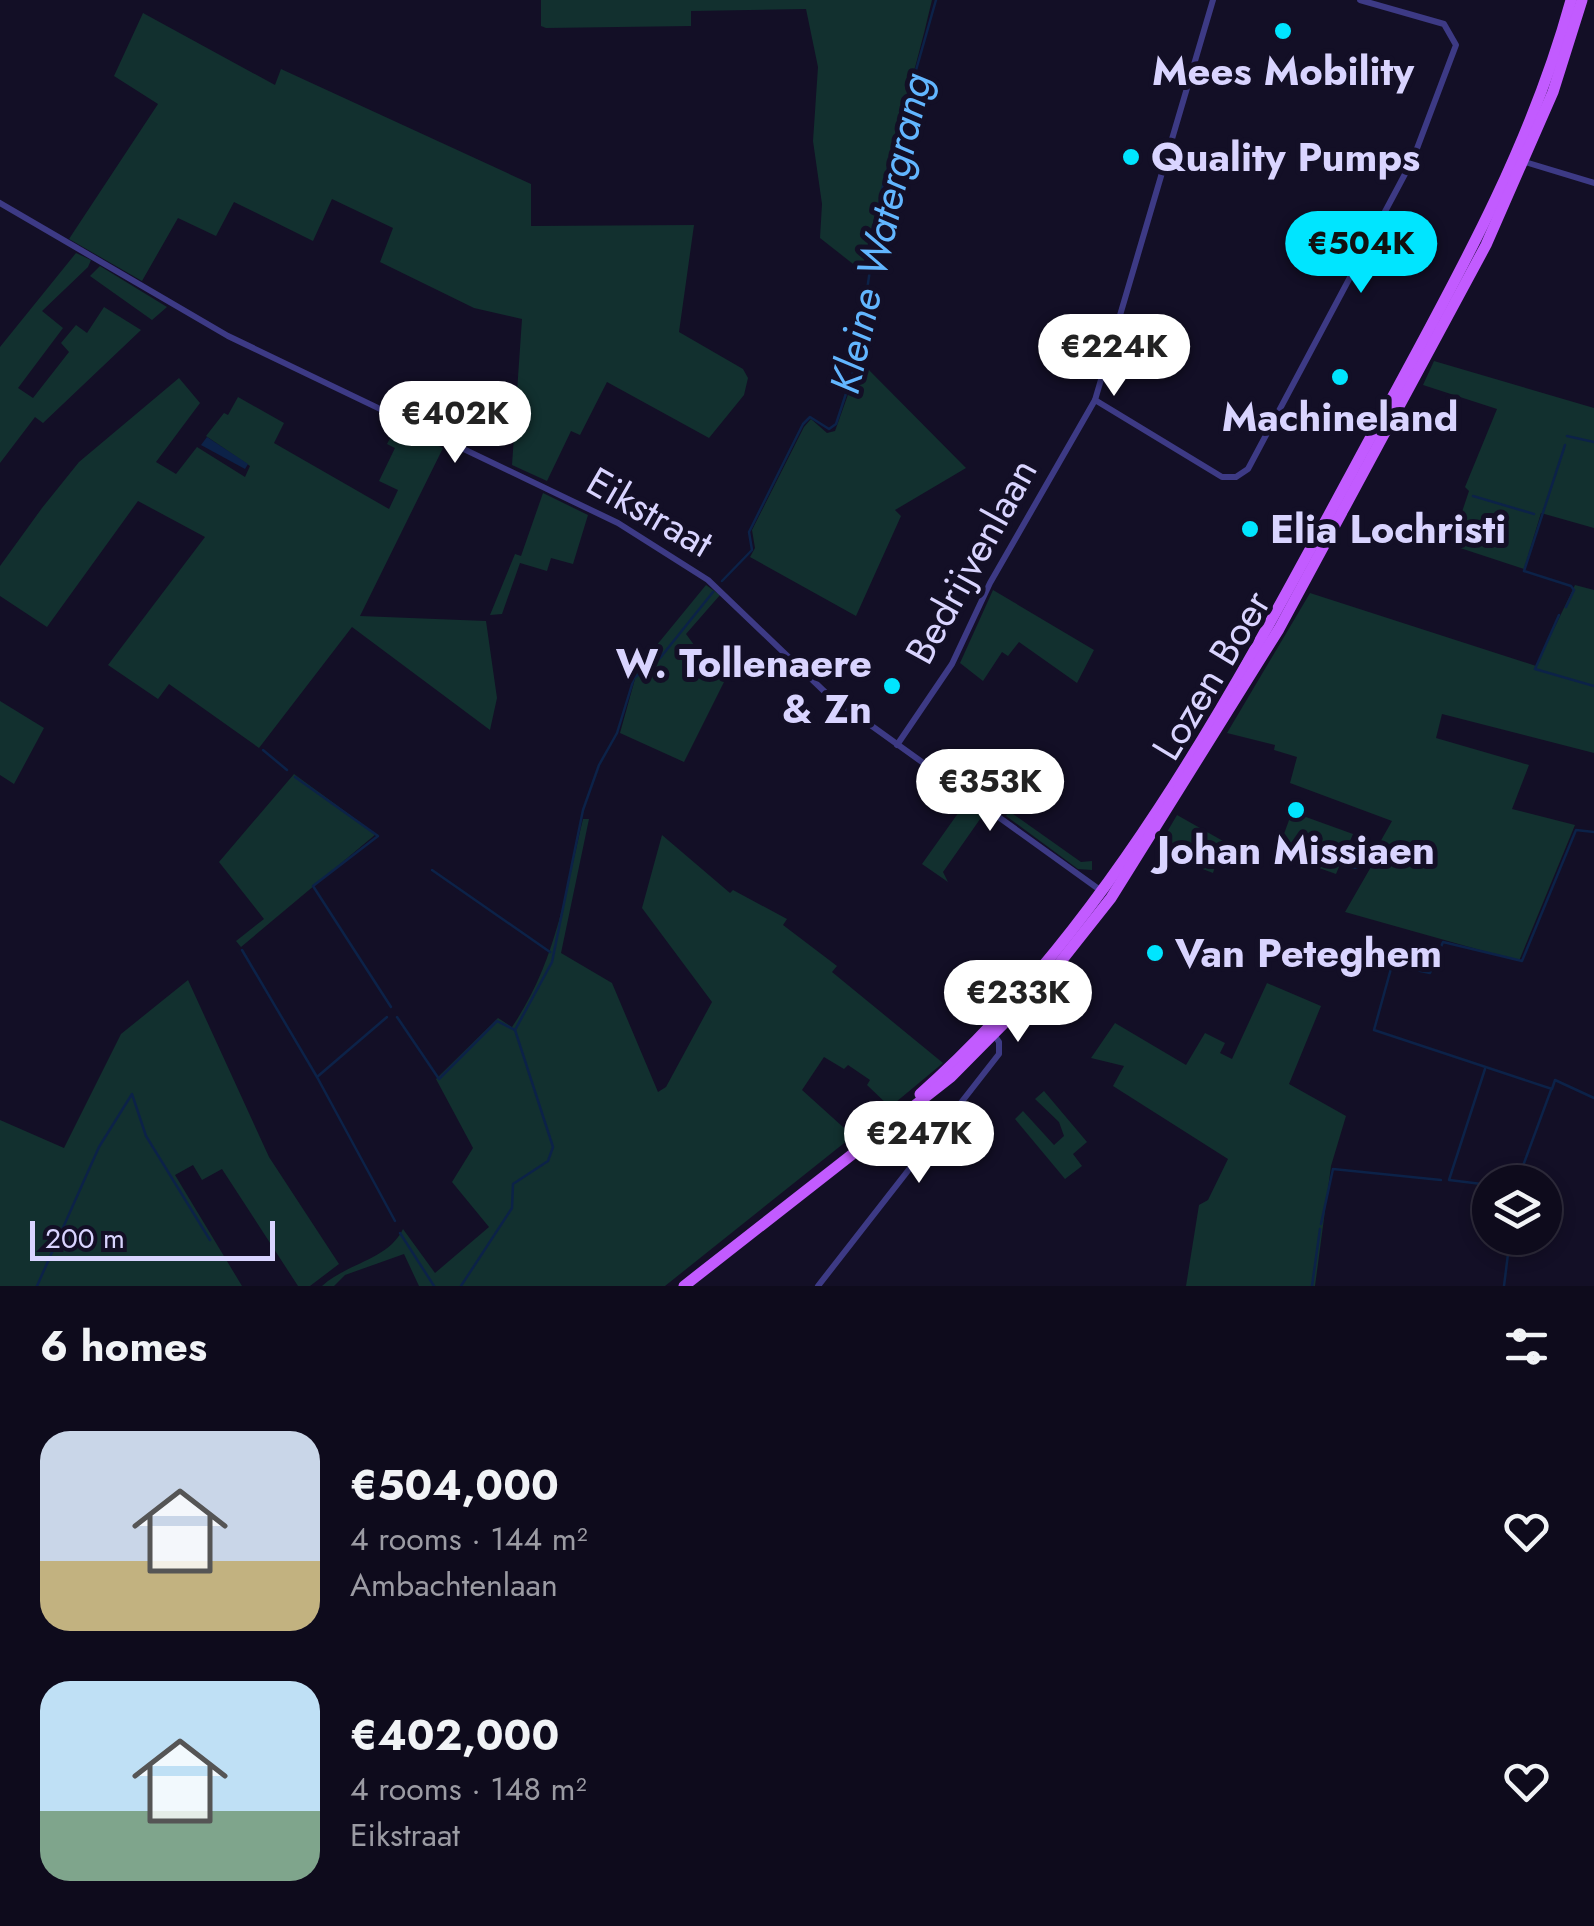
<!DOCTYPE html>
<meta charset="utf-8">
<style>
:root{--surface:#0e0b1c;--page:#171425;--text:#f1f3f6;--muted:#9b9ba3;--line:#2e2b3b;--accent:#00e5ff}
body{margin:0;font-family:Jost,sans-serif;background:var(--page);color:var(--text);height:100vh;display:flex;flex-direction:column;font-size:38px;white-space:nowrap}
*{box-sizing:border-box;margin:0}
p{font-size:32px;color:var(--muted)}
.icon{flex:none;width:55px;height:55px;fill:none;stroke:currentColor;stroke-width:2;stroke-linecap:round;stroke-linejoin:round}
.map{position:relative;height:1286px;overflow:hidden}
.side{display:flex;flex-direction:column;background:var(--surface);flex:1}
.side>*{flex:none}
.fabs{position:absolute;left:1472px;top:1165px;display:grid;gap:20px}
.fabs a{display:grid;place-items:center;width:90px;height:90px;border-radius:50%;background:var(--surface);box-shadow:0 5px 15px #0003,0 0 0 2px var(--line);font-size:50px}
.scale{position:absolute;left:30px;bottom:25px;width:245px;box-sizing:border-box;padding-left:10px;border:5px solid #d9d4ff;border-top:0;font-size:28px;line-height:35px;white-space:nowrap;color:#d9d4ff;-webkit-text-stroke:8px #130f26;paint-order:stroke}
.price{position:absolute;translate:-50% -85px;padding:0 22px;border-radius:35px;background:#fff;color:#222;font-size:32px;line-height:65px;filter:drop-shadow(0 2px 5px #0008)}
.price::after{content:'';position:absolute;left:50%;top:60px;width:30px;height:22px;margin-left:-15px;background:inherit;clip-path:polygon(0 0,100% 0,50% 100%)}
.price.selected{background:var(--accent);color:#111}
ul{padding:0;list-style:none}
li{display:flex;align-items:center;gap:30px;height:250px;padding:0 40px}
li span{display:grid;place-items:center;flex:none;width:280px;height:200px;border-radius:30px;color:#555}
li>.icon{margin-inline-start:auto}
span .icon{width:120px;height:120px;fill:#fffc;stroke-width:1}
li b{font-size:42px}
h2{display:flex;justify-content:space-between;align-items:center;height:120px;padding:0 40px;font-size:42px}
.map>svg:first-child{display:block}
.green{fill:#12302f}
.water{fill:#0c2248}
.lines{fill:none;stroke-linecap:round;stroke-linejoin:round}
.stream{stroke:#0c2248;stroke-width:2.5}
.minor{stroke:#3d3a85;stroke-width:6}
.primary{stroke:#c25bff;stroke-width:11}
.poi-dot{fill:#00e5ff;stroke:#130f26;stroke-width:4}
.labels{text-anchor:middle;stroke-width:10;stroke-linejoin:round;paint-order:stroke}
.poi-label{font-size:40px;font-weight:bold;fill:#d9d4ff;stroke:#130f26}
.street-label{font-size:40px;fill:#d9d4ff;stroke:#130f26}
.water-label{font-size:42px;font-style:italic;fill:#62b6ff;stroke:#130f26}
</style>
<div class="map">
<svg width="1594" height="1286" viewBox="0 0 1594 1286">
<rect width="100%" height="100%" fill="#130f26"/>
<g class="green">
<path d="M541 0H932C911 91 881 180 862 271L820 238 822 204 813 141 818 67 806 9 691 11V26L546 28 541 26Z"/>
<path d="M143 13 275 85 281 69 531 184V226L694 225 679 332 743 369 748 378 744 395 709 438 607 382 580 435 571 431 547 481 512 465 522 319 474 308 380 262 393 228 332 199 313 241 234 202 216 236 178 218 142 281 69 239 158 104 114 76Z"/>
<path d="M76 253 91 260 88 267 42 311 63 328 18 388 33 398 69 352 61 343 76 325 87 333 104 307 141 330 43 423 35 417 0 463V347Z"/>
<path d="M100 266 167 307 152 320 90 276Z"/>
<path d="M860 361 966 468 895 510 901 516 856 616 750 557 755 548 752 530 804 427 811 419 827 433 835 431Z"/>
<path d="M1434 361 1594 408V528L1541 513 1524 569 1451 545 1469 491 1465 487 1497 409 1423 385Z"/>
<path d="M179 378 200 403 156 462 176 474 197 447 245 477 250 466 206 436 224 413 228 415 238 397 284 423 274 443 389 509 398 490 379 481 395 448 387 444 396 427 443 448 360 616 486 621 497 698 490 730 352 627 259 748 169 684 158 699 108 665 205 537 138 501 47 627 0 596V566L42 508 79 462Z"/>
<path d="M543 493 588 515 573 564 551 558 547 571 520 563 502 614 490 615 515 554 521 556Z"/>
<path d="M706 585 720 595 686 634 711 668 727 676 684 762 620 733 638 668Z"/>
<path d="M1575 585 1594 590V753L1442 714 1436 738 1529 765 1512 809 1575 825 1519 961 1345 912 1383 846 1379 844 1392 821 1290 783 1297 757 1274 750 1275 745 1227 733 1310 593 1536 666Z"/>
<path d="M993 590 1094 650 1077 683 1019 642 1008 656 1002 652 983 681 960 663Z"/>
<path d="M0 701 44 728 14 784 0 775Z"/>
<path d="M294 774 376 834 241 947 236 941 264 919 219 862Z"/>
<path d="M966 802 985 812 943 872 948 882 922 864Z"/>
<path d="M1009 811 1081 862 1092 861V870L1078 869 1006 816Z"/>
<path d="M1292 812 1353 834 1336 874 1277 853Z"/>
<path d="M1177 815 1223 841 1213 873 1156 851Z"/>
<path d="M583 819H589L561 953 612 983 658 1092 666 1087 712 1002 642 908 662 835 730 893 733 890 787 919 783 925 837 966 832 972 943 1063 890 1107 867 1085 870 1080 848 1065 844 1069 824 1057 802 1090 853 1136 665 1286H419L404 1254 345 1275 334 1286H322C347 1263 388 1260 403 1229L435 1273 489 1227 452 1182 473 1148 436 1079 498 1018 512 1027C556 962 565 894 583 819Z"/>
<path d="M188 980 269 1157 339 1264 310 1286H298L222 1169 202 1180 193 1165 175 1175 242 1286H0V1120L64 1148 121 1034Z"/>
<path d="M1267 983 1321 1006 1289 1084 1346 1116 1331 1166 1315 1286H1186L1199 1205 1208 1200 1228 1159 1113 1086 1124 1066 1091 1058 1115 1023 1186 1065 1205 1033 1225 1043 1220 1053 1232 1059Z"/>
<path d="M1044 1091 1087 1142 1073 1154 1082 1166 1065 1179 1015 1119 1023 1111 1054 1145 1064 1136 1059 1122 1035 1099Z"/>
</g>
<g class="water">
<path d="M207 437 248 464 245 469 201 445Z"/>
<circle cx="1355" cy="858" r="11"/>
</g>
<g class="lines">
<g class="stream">
<path d="M1567 436 1594 442"/>
<path d="M1565 445 1524 571 1571 586 1574 590 1566 607"/>
<path d="M1473 496 1534 514"/>
<path d="M722 581 752 550 749 532 803 424 810 417 829 429 836 424 857 360 881 193 936 0"/>
<path d="M1559 615 1535 669 1594 686"/>
<path d="M263 750 287 770"/>
<path d="M295 777 378 836 313 886 391 1007"/>
<path d="M1594 832 1576 830 1522 961 1443 942 1430 973 1392 965 1374 1030 1552 1089 1555 1080 1594 1098"/>
<path d="M432 870 550 952"/>
<path d="M242 950 317 1077"/>
<path d="M387 1017 317 1077 395 1221"/>
<path d="M397 1017 439 1079 497 1021 515 1030"/>
<path d="M1485 1069 1449 1180 1490 1185"/>
<path d="M1517 1182 1551 1090"/>
<path d="M1321 1224 1333 1169 1441 1180"/>
<path d="M400 1233 434 1286"/>
<path d="M37 1286 99 1147 132 1094 146 1136 210 1240"/>
<path d="M461 1286 512 1208 513 1184 548 1161 553 1147 515 1030 552 962 583 810 599 765 617 733 634 678 660 658 713 592"/>
<path d="M1312 1286 1320 1229"/>
<path d="M1504 1286 1510 1238"/>
</g>
<g class="minor">
<path d="M1525 162 1594 183"/>
<path d="M0 203 228 336 618 523 708 580 826 693 1100 890"/>
<path d="M1095 400 1222 477H1236L1248 469 1413 159 1456 45 1444 24 1360 0"/>
<path d="M897 745 952 664 990 583 1095 400 1213 0"/>
<path d="M818 1286 999 1054V1042L992 1032"/>
</g>
<g class="primary">
<path d="M920 1094C1120 917 1248 664 1374 431 1449 292 1529 154 1571 0"/>
<path d="M684 1286 951 1077 1043 984 1111 898 1279 629 1486 245 1553 92 1582 0"/>
</g>
</g>
<g class="poi-dot">
<circle cx="1283" cy="31" r="10"/>
<circle cx="1131" cy="157" r="10"/>
<circle cx="1340" cy="377" r="10"/>
<circle cx="1250" cy="529" r="10"/>
<circle cx="892" cy="686" r="10"/>
<circle cx="1296" cy="810" r="10"/>
<circle cx="1155" cy="953" r="10"/>
</g>
<g class="labels">
<g class="poi-label">
<text x="1283" y="85">Mees Mobility</text>
<text x="1151" y="171" text-anchor="start">Quality Pumps</text>
<text x="1340" y="431">Machineland</text>
<text x="1270" y="543" text-anchor="start">Elia Lochristi</text>
<text x="872" y="677" text-anchor="end">W. Tollenaere<tspan x="872" dy="46">&amp; Zn</tspan></text>
<text x="1296" y="864">Johan Missiaen</text>
<text x="1175" y="967" text-anchor="start">Van Peteghem</text>
</g>
<g class="street-label">
<text transform="translate(650 512) rotate(30)" y="14">Eikstraat</text>
<text transform="translate(971 561) rotate(-61)" y="14">Bedrijvenlaan</text>
<text transform="translate(1211 675) rotate(-59)" y="14">Lozen Boer</text>
</g>
<g class="water-label">
<text transform="translate(880 233) rotate(-77)" y="15">Kleine Watergrang</text>
</g>
</g>
</svg>
<div class="fabs">
<a><svg class="icon" aria-label="layers" viewBox="0 0 24 24"><path d="M12 4l9 5-9 5-9-5zM3 14l9 5 9-5"/></svg></a>
</div>
<div class="scale">200 m</div>
<b class="price selected" style="left:1361px;top:296px">€504K</b>
<b class="price" style="left:1114px;top:399px">€224K</b>
<b class="price" style="left:455px;top:466px">€402K</b>
<b class="price" style="left:990px;top:834px">€353K</b>
<b class="price" style="left:1018px;top:1045px">€233K</b>
<b class="price" style="left:919px;top:1186px">€247K</b>
</div>
<section class="side">
<h2>6 homes<svg class="icon" aria-label="filters" viewBox="0 0 24 24"><path d="M4 7h16M4 17h16"/><circle cx="9" cy="7" r="2"/><circle cx="15" cy="17" r="2"/></svg></h2>
<ul>
<li><span style="background:linear-gradient(#c9d6e8 65%,#c2b280 0)"><svg class="icon" aria-label="home" viewBox="0 0 24 24"><path d="M3 11l9-7 9 7M6 9v11h12V9"/></svg></span><div><b>€504,000</b><p>4 rooms · 144 m²</p><p>Ambachtenlaan</p></div><svg class="icon" aria-label="heart" viewBox="0 0 24 24"><path d="M12 20l-8-8c-3-5 5-10 8-4 3-6 11-1 8 4z"/></svg></li>
<li><span style="background:linear-gradient(#bfe0f5 65%,#7fa58c 0)"><svg class="icon" aria-label="home" viewBox="0 0 24 24"><path d="M3 11l9-7 9 7M6 9v11h12V9"/></svg></span><div><b>€402,000</b><p>4 rooms · 148 m²</p><p>Eikstraat</p></div><svg class="icon" aria-label="heart" viewBox="0 0 24 24"><path d="M12 20l-8-8c-3-5 5-10 8-4 3-6 11-1 8 4z"/></svg></li>
</ul>
</section>
